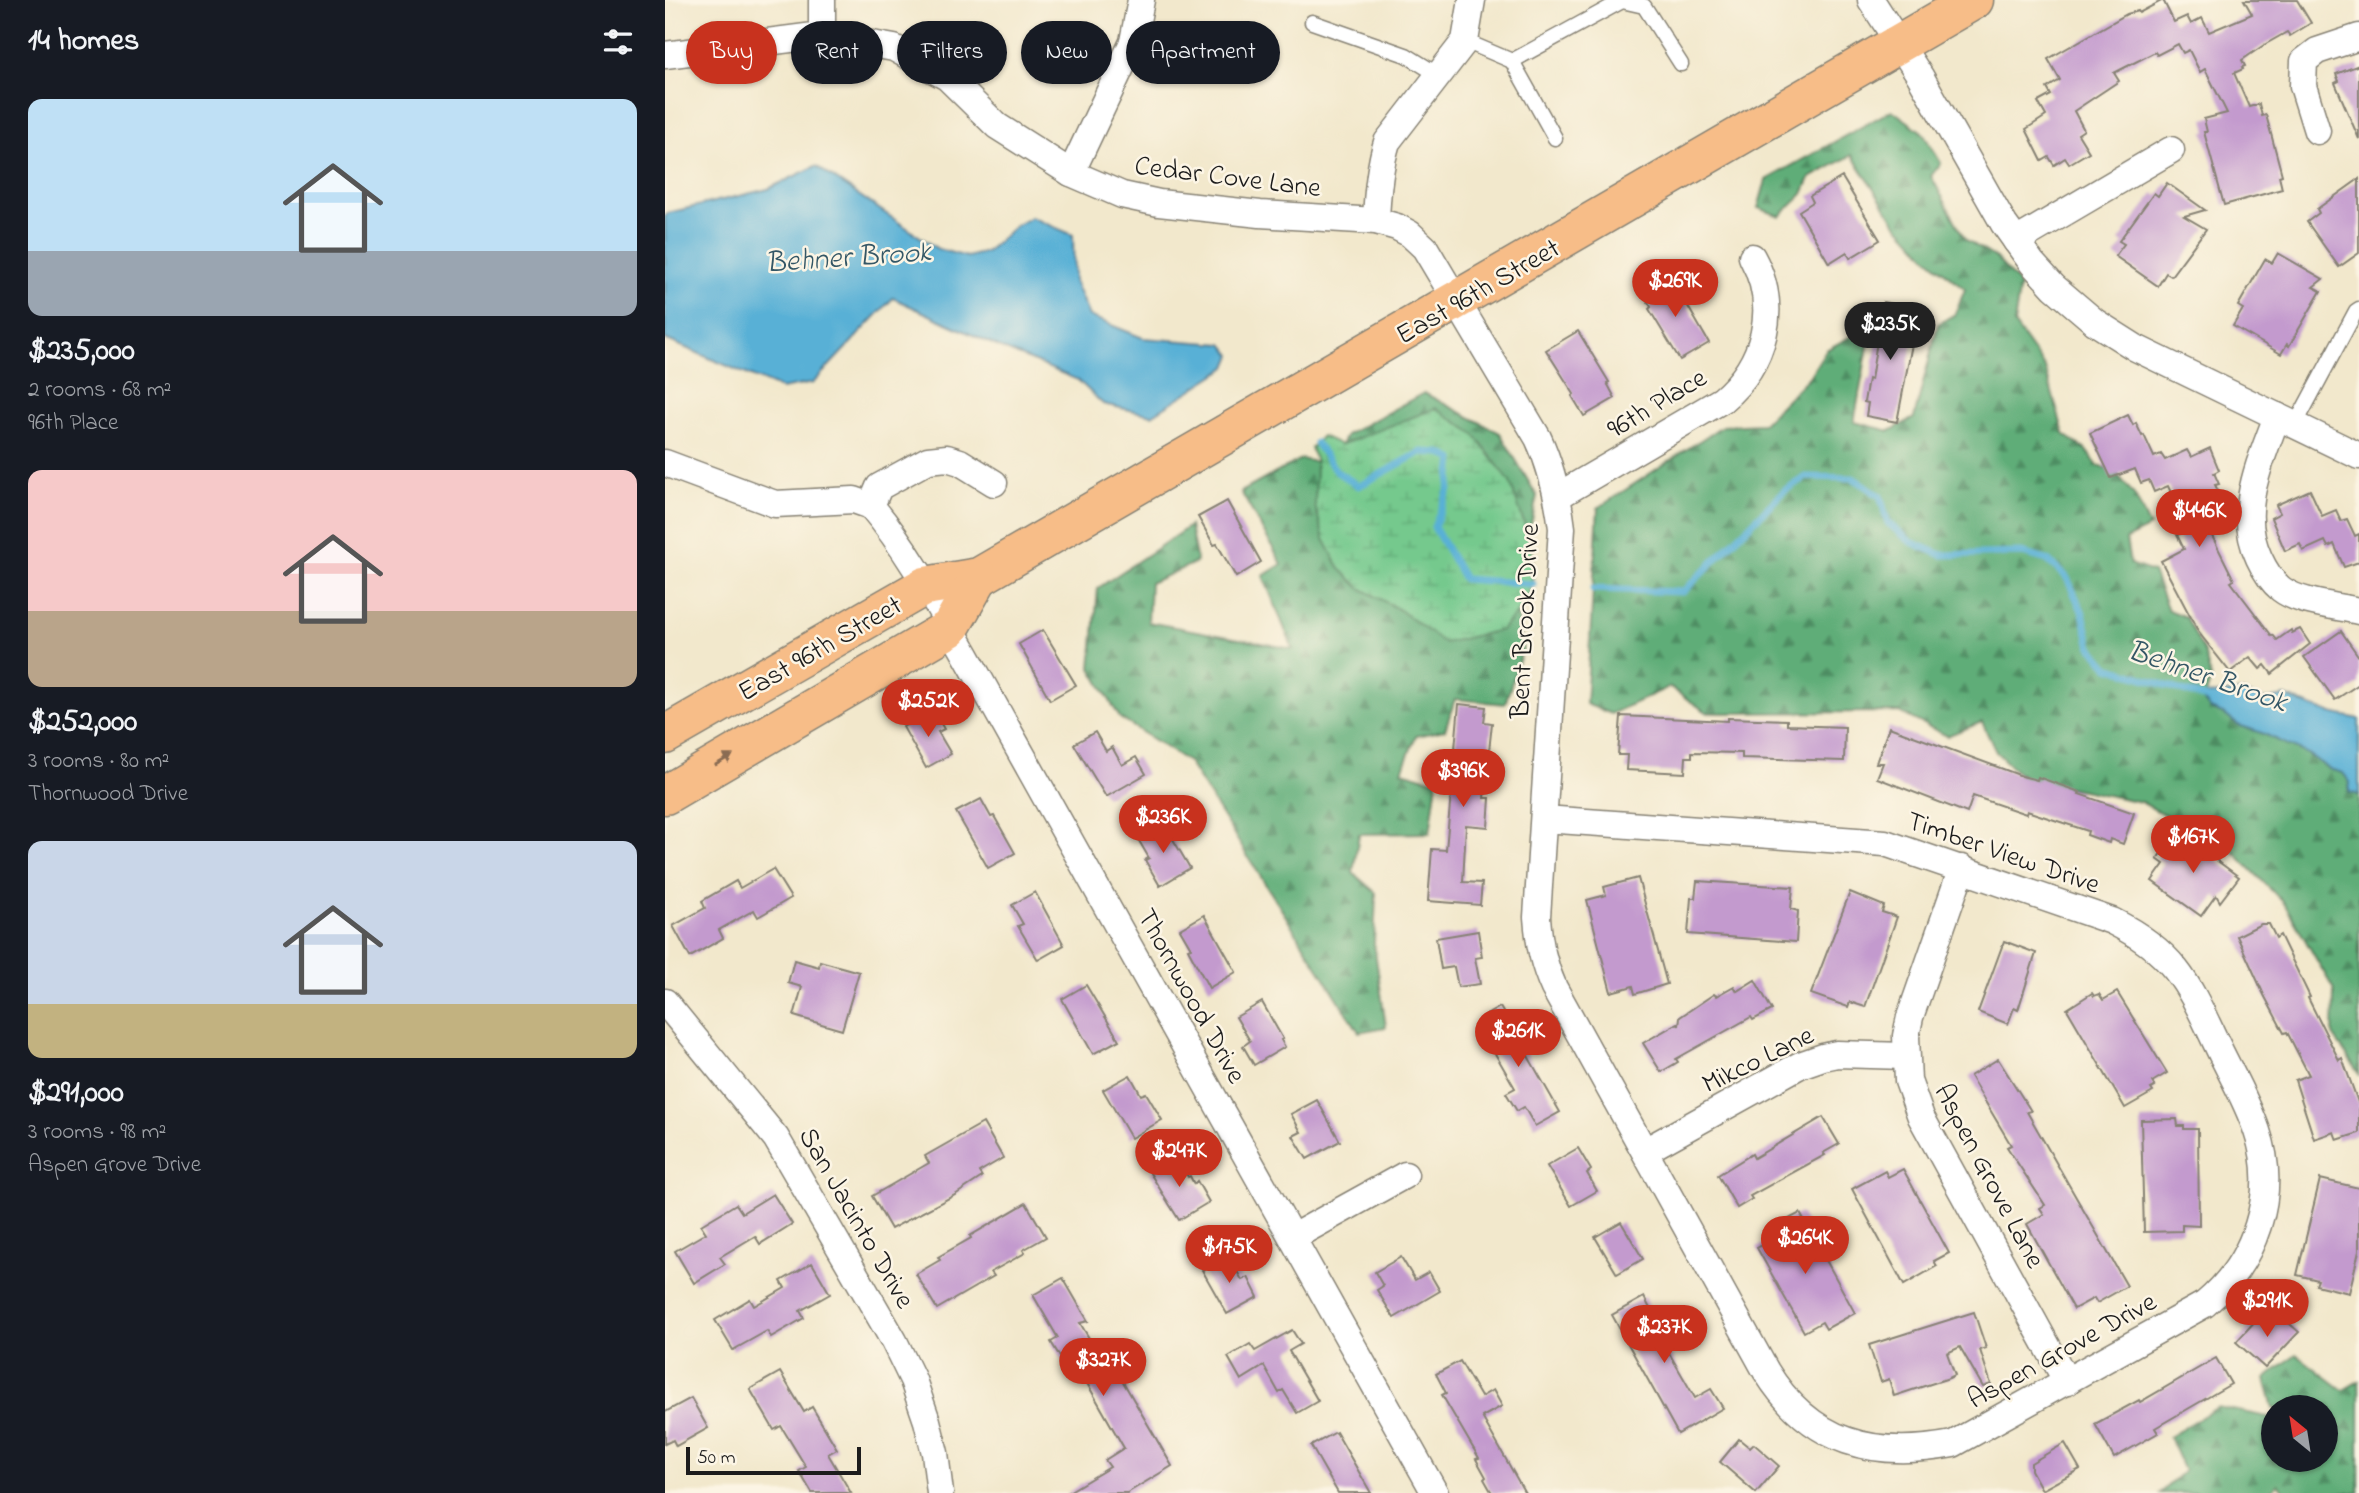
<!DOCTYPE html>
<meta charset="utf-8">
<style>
:root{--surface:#171b24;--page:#242831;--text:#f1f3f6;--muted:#9ea1a6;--accent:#c8321e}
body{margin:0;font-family:"Indie Flower",sans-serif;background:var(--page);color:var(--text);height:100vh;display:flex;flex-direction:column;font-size:26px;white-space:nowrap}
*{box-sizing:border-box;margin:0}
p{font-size:23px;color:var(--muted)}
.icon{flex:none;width:38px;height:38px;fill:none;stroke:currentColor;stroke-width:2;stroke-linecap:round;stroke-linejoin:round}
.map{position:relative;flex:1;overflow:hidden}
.details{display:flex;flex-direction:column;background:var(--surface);width:665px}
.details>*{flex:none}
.top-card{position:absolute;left:21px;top:21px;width:665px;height:63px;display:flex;gap:14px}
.needle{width:46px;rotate:330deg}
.controls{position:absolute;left:1596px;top:1395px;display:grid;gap:14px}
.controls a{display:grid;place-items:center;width:77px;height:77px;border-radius:50%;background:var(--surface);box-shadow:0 2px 5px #0004;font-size:35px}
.scale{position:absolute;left:21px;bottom:18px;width:175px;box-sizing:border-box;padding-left:7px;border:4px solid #1c1c1c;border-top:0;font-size:19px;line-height:24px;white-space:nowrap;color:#1c1c1c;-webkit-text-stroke:5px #fcf5e5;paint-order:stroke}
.price{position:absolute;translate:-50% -60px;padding:0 16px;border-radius:24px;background:var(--accent);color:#fff;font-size:23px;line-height:46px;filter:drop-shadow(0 2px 4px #0008)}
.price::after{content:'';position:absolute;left:50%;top:42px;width:21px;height:16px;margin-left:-10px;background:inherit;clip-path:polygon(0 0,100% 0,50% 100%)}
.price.on{background:#222;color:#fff}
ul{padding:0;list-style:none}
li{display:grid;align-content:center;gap:14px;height:371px;padding:0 28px}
li span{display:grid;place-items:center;height:217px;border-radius:14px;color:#555}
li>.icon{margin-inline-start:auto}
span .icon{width:126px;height:126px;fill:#fffc;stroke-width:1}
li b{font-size:30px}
h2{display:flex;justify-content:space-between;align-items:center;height:84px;padding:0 28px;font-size:30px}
.tag{padding:0 24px;border-radius:32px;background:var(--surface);box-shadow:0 2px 5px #0004;font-size:24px;line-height:63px}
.tag.on{background:var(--accent);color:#fff}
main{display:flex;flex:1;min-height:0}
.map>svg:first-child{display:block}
.forest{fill:url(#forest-firs);stroke:#3e644a;stroke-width:2}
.wetland{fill:url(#wetland-marsh);stroke:#487254;stroke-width:2}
.water{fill:#59b0d6;stroke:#3a6679;stroke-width:2}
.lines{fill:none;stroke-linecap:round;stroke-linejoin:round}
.stream{stroke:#59b0d6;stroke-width:7}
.building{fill:#c39ace}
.service-casing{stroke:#878274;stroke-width:17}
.minor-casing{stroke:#878274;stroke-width:29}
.primary-casing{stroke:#878274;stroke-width:41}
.service{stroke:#fff;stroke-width:14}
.minor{stroke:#fff;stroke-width:26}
.primary{stroke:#f7bd88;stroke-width:38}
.oneway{fill:#8a6c52}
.labels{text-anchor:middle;stroke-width:5;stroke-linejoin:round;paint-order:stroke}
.street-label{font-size:28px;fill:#1c1c1c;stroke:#fcf5e5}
.water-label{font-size:30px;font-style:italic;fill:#345766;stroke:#fcf5e5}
</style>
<main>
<section class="details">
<h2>14 homes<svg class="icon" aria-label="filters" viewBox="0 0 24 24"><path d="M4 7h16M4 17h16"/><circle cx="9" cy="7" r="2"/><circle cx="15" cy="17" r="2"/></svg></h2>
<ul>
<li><span style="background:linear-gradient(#bfe0f5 70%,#9aa5b1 0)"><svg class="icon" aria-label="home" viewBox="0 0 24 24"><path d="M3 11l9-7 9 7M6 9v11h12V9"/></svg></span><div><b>$235,000</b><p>2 rooms · 68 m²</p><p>96th Place</p></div></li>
<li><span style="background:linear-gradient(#f6c9c9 65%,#b9a48a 0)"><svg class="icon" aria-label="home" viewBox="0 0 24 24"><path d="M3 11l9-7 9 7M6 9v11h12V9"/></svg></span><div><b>$252,000</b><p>3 rooms · 80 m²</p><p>Thornwood Drive</p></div></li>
<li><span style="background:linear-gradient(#c9d6e8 75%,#c2b280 0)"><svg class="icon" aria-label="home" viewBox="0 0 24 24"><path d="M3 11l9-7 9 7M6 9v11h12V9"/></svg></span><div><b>$291,000</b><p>3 rooms · 98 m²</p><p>Aspen Grove Drive</p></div></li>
</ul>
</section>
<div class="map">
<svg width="1694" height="1493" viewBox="0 0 1694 1493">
<defs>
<pattern id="forest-firs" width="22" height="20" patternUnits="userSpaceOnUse" patternTransform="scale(1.75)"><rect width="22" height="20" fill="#5fad78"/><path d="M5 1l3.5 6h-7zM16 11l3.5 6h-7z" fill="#4e8c62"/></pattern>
<pattern id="wetland-marsh" width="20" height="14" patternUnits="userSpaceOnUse" patternTransform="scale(1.75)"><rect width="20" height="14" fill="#74c98d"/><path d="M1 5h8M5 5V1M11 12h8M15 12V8" fill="none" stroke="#64ac79"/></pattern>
</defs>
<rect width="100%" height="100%" fill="#fcf5e5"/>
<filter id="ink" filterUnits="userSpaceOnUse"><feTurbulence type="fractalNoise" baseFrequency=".0143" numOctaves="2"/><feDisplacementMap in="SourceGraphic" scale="14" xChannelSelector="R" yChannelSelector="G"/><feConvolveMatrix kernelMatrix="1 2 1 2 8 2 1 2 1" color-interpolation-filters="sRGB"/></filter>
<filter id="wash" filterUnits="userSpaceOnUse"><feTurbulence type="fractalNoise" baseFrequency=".00686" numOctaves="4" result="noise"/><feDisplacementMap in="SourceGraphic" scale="28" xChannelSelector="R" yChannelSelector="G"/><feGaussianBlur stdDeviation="1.57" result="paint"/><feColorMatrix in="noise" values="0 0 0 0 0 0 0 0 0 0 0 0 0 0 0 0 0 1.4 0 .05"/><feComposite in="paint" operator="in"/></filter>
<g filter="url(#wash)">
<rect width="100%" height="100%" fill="#f2e8cc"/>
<g class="forest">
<path d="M1227 110 1257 132 1276 163 1266 176 1300 239 1331 258 1355 285 1349 324 1380 368 1399 434 1420 449 1433 466 1449 470 1470 496 1485 527 1461 539 1465 564 1488 572 1503 610 1521 617 1539 652 1546 678 1539 701 1545 709 1560 715 1573 725 1597 733 1643 754 1664 769 1678 773 1685 782 1684 792 1694 795V1074L1668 1035 1669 990 1619 903 1569 852 1476 802 1358 778 1331 752 1317 722 1282 736 1234 712 1043 713 1004 687 946 714 921 704 933 508 1057 426 1097 424 1144 377 1161 350 1207 325 1189 422 1225 431 1249 418 1273 324 1290 314 1300 289 1264 259 1230 222 1187 155 1145 178 1138 194 1115 216 1093 208 1101 180Z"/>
<path d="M759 393 835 433 872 496 850 602 858 648 840 704 790 699 780 730 751 736 737 771 772 781 765 833 694 834 688 873 711 893 709 944 721 1027 694 1032 523 762 455 718 426 668 433 588 525 526 532 562 485 583 483 622 628 649 598 576 617 564 576 492 636 459 651 462 676 445 681 435Z"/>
<path d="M1631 1354 1678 1390 1694 1381V1493H1621L1613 1484 1605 1493H1495L1519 1471 1504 1437 1553 1407 1608 1418V1460H1661V1407L1608 1408 1600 1379Z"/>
</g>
<path class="wetland" d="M771 408 809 434 845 482 866 544 868 584 859 605 836 630 779 643 735 610 695 588 675 569 659 539 650 506 651 462 646 448 657 436 676 445Z"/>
<g class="water">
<path d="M151 166 273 249 302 257 321 252 350 226 366 217 408 235 409 281 424 316 478 338 558 344 567 355 562 367 487 415 438 404 413 380 336 348 228 298 148 383 116 389 0 339V216L3 213 103 189Z"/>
<path d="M1578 692 1599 700 1620 696 1662 712 1694 719V795L1684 792 1685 782 1678 773 1664 769 1643 754 1597 733 1573 725 1560 715 1545 709 1539 701 1541 695Z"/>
</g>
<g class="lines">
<g class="stream">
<path d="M651 443 672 472 694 486 756 452 775 453 788 459 784 489 769 527 799 579 868 584"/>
<path d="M928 589 1018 592 1120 490 1141 477 1188 478 1215 496 1223 523 1246 542 1277 555 1357 553 1382 560 1402 578 1418 613 1426 647 1444 667 1549 701"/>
</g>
</g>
<g id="blocks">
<g class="building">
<path d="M1498 0 1509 22 1522 16 1526 24 1537 18 1544 32 1587 14 1579 0H1632L1646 23 1625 36 1622 32 1599 45 1577 60 1580 66 1577 67 1578 69 1569 73 1584 107 1594 104 1597 116 1601 115 1617 175 1614 176 1617 189 1559 205 1539 132H1542L1539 119 1562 113 1540 69 1535 72 1524 50 1518 53 1513 44 1492 55 1490 52 1449 73 1454 81 1409 111 1419 130 1413 134 1424 152 1404 164 1400 158 1389 165 1384 157 1377 161 1361 129 1381 116 1373 102 1386 95 1382 88 1395 80 1383 59 1462 14 1473 11 1474 13Z"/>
<path d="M1694 65V139L1670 83 1674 81 1671 74Z"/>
<path d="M1177 177 1215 240 1185 258 1182 252 1164 263 1134 211 1148 202 1145 196Z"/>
<path d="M1694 179V253L1674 267 1642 222 1654 213 1652 209Z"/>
<path d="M1502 183 1540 210 1519 216 1541 229 1506 276 1501 273 1493 286 1450 256 1459 244 1454 241 1489 193 1493 196Z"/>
<path d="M1613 253 1658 279 1648 287 1656 291 1624 346 1622 344 1616 354 1568 326 1578 309 1573 306 1600 259 1607 263Z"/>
<path d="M1006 277 1044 343 1015 360 984 309 986 307 978 293Z"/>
<path d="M1218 302 1249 308 1246 322 1251 323 1232 422 1201 416 1203 403 1199 402 1203 379 1206 380Z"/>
<path d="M913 331 944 382 942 383 950 398 919 416 907 396 909 394 881 350Z"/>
<path d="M1463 415 1468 425 1471 423 1477 436 1479 435 1489 457 1496 454 1500 460 1522 450 1526 457 1545 448 1554 470 1549 473 1554 484 1550 485 1568 520 1545 532 1569 580 1566 582 1607 636 1608 635 1612 640 1626 630 1627 633 1635 629 1645 644 1607 674 1600 665 1595 669 1585 657 1565 672 1534 633 1496 561 1519 549 1512 535 1519 532 1513 521 1518 519 1503 486 1489 492 1484 480 1476 483 1470 469 1446 478 1425 433Z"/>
<path d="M1645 490 1657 516 1671 510 1676 521 1682 519 1690 536 1694 534V562L1679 567 1669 544 1663 547 1660 541 1638 551 1635 544 1620 551 1606 518 1615 513 1611 505Z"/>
<path d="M562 501 596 562 571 577 552 544 549 545 533 517Z"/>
<path d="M378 630 411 685 385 700 354 644Z"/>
<path d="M1676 631 1694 657V684L1670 700 1639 657Z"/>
<path d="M794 704 821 707 819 722 827 723 819 798H825L823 827 801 825 798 882 817 883 815 905 763 901 767 849 781 850Z"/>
<path d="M268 710 279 729 273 732 286 754 261 768 238 727Z"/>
<path d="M956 716 1063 721V718L1122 720V725L1180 727 1179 761 1077 758V753L1027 752V757H1021L1020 773 961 770 962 755H953Z"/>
<path d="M1224 727 1357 776 1372 780 1373 777 1415 792 1414 794 1469 813 1458 844 1445 839 1444 843 1422 835 1423 831 1362 811 1361 814 1308 796 1302 813 1212 778 1218 763H1211Z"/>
<path d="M430 732 441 751 447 747 457 765 471 757 481 774 441 797 409 744Z"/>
<path d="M316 799 326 817 329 816 350 853 323 868 291 812Z"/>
<path d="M499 824 525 868 495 886 480 860 484 858 473 839Z"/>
<path d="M1512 831 1574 877 1555 902 1551 895 1536 916 1487 881 1499 864 1492 859Z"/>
<path d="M108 869 126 898 93 917 89 910 54 930 58 938 25 957 8 926 40 908 37 901 71 881 75 888Z"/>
<path d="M973 878 1002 984 970 994 968 986 946 992 922 900 941 895 939 887Z"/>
<path d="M1032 881 1128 887 1126 909 1133 911 1131 942 1023 934 1026 898H1030Z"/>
<path d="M370 892 399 945 373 960 353 926 358 924 347 905Z"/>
<path d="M1185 892 1219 906 1217 912 1232 917 1200 1007 1185 1002 1183 1007 1146 994Z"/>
<path d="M539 915 571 972 544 988 523 949 526 948 515 929Z"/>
<path d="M1596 924H1604L1611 938 1615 935 1645 997 1643 998 1674 1060 1677 1058 1694 1105V1133L1672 1140 1669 1132 1649 1139 1630 1080 1644 1075 1622 1032 1619 1033 1599 995 1572 936Z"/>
<path d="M813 931 817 957 810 958 815 984 793 987 789 967 776 969 771 938Z"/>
<path d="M1339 941 1371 953 1353 1010 1349 1008 1343 1024 1313 1012Z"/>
<path d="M129 960 154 967 155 961 194 972 177 1030 129 1016 137 987 123 983Z"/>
<path d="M1090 980 1107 1010 1088 1020 1086 1017 1011 1059 1013 1062 996 1072 978 1043 1013 1023 1014 1026 1015 1017 1049 994 1051 996 1069 986 1072 991Z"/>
<path d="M421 985 454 1040 428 1054 397 999Z"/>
<path d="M1452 992 1502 1073 1487 1082 1490 1087 1486 1089 1488 1092 1460 1108 1402 1009 1427 993 1429 996 1434 994 1438 1000Z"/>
<path d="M597 1002 618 1039 616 1040 620 1047 589 1065 578 1046 585 1041 571 1017Z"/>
<path d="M835 1007 895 1112 870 1126 859 1107 852 1111 841 1093 850 1088 814 1026V1019Z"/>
<path d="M1333 1059 1366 1111 1362 1112 1462 1286 1432 1303 1429 1298 1409 1309 1362 1224 1379 1214 1375 1208 1380 1205 1342 1147 1346 1145 1305 1076Z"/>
<path d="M465 1075 476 1095 481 1093 497 1120 466 1138 438 1090Z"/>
<path d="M652 1100 675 1141 642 1159 628 1136 636 1132 626 1114Z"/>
<path d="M1158 1117 1174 1144 1158 1153 1160 1155 1085 1196 1087 1199 1072 1208 1053 1175 1087 1154 1089 1158Z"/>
<path d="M1512 1119 1513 1126H1519V1129H1533L1534 1226 1517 1225V1231L1479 1232 1476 1120Z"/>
<path d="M318 1123 338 1158 314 1172 317 1177 290 1195 226 1229 207 1196 264 1163 260 1156Z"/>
<path d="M913 1148 926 1170 922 1173 932 1191 906 1206 882 1166Z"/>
<path d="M512 1158 523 1177 525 1176 529 1184 532 1181 544 1202 514 1220 485 1173Z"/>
<path d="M1238 1169 1284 1253 1269 1261 1272 1266 1239 1285 1187 1189 1220 1171 1223 1177Z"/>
<path d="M1655 1179 1694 1188V1251L1684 1293 1651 1285 1653 1280 1632 1275Z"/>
<path d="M108 1194 127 1224 95 1244 90 1236 55 1257 60 1264 29 1283 10 1251 41 1233 36 1225 71 1204 77 1213Z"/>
<path d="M361 1203 381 1237 358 1250 360 1253 326 1272 329 1276 272 1309 251 1274 275 1260 273 1257 306 1238 305 1236Z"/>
<path d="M1135 1213 1190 1313 1161 1329 1157 1322 1139 1332 1092 1248 1110 1238 1105 1229Z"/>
<path d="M956 1222 978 1259 952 1274 930 1237Z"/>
<path d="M563 1256 577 1280 583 1277 593 1297 562 1314 537 1270Z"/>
<path d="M736 1257 750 1280 764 1272 775 1291 729 1318 712 1290 718 1286 710 1272Z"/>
<path d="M147 1263 165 1294 135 1311 139 1318 106 1337 102 1331 68 1350 50 1320 85 1299 89 1306 120 1288 116 1281Z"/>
<path d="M398 1278 423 1321 415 1323 440 1365 446 1361 507 1466 462 1493H402L445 1467 440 1460 459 1448 419 1378 411 1383 386 1342 393 1338 368 1295Z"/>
<path d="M979 1297 993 1324 1006 1316 1018 1336 1000 1346 1030 1398 1046 1389 1058 1408 1013 1434 947 1315Z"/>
<path d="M1610 1311 1634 1332 1600 1368 1571 1342 1592 1319 1598 1324Z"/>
<path d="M1309 1312 1321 1348 1315 1350 1326 1384 1318 1387 1295 1347 1282 1353 1290 1375 1284 1378 1229 1396 1224 1379 1216 1382 1204 1345Z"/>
<path d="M627 1330 636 1344 624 1351 653 1401 632 1413 618 1390 614 1393 599 1366 576 1380 563 1357 585 1344 590 1351Z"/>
<path d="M1551 1358 1566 1384 1490 1428 1493 1433 1449 1458 1430 1424 1474 1400 1475 1402Z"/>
<path d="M795 1361 816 1397 828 1390 837 1406 817 1417 860 1493H827L819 1479 821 1477 811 1459 814 1458 777 1395 781 1393 771 1374Z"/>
<path d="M115 1372 139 1412 147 1407 172 1449 163 1454 186 1493H147L134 1471 141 1467 116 1426 109 1430 85 1389Z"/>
<path d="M26 1398 43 1428 11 1446 8 1440 0 1444V1412Z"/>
<path d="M671 1432 706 1493H673L646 1446Z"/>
<path d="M1074 1439 1085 1448 1089 1444 1114 1466 1091 1493 1055 1462Z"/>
<path d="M1400 1443 1415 1469 1377 1490 1366 1470V1463Z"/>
</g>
</g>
</g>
<g filter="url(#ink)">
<use href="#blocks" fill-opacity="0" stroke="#878274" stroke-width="2"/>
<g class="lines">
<defs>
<g id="service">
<path d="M647 22 741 55 775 76"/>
<path d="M800 41 847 61 957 1 979 6 1016 64"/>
<path d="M847 61 890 138"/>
<path d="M1630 425 1691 311 1694 309"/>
</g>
<g id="minor">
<path d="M1206 0 1255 76 1339 224 1367 263 1389 287 1430 322 1471 348 1694 456"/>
<path d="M157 35V0"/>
<path d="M0 55 157 35 229 48 282 77 332 126 406 173 457 195 494 203 595 214 711 221 732 227 745 234 760 248 873 438C887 468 893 496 897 528L872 917C874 943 878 964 889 988L1101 1371C1146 1444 1209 1459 1288 1444L1540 1304C1590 1262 1614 1194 1592 1131 1583 1104 1569 1079 1556 1053 1525 989 1515 955 1447 921L1220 843 879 819"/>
<path d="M1652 131 1638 86 1639 61 1652 51 1694 37"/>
<path d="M406 173 468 42 476 0"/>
<path d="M711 221C712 194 714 168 722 142L800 41 807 0"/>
<path d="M1351 241 1506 150"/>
<path d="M1612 416C1596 461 1571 510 1594 558 1599 569 1606 581 1616 589 1634 603 1672 606 1694 611"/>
<path d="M0 463 110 504 189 500 206 506 214 487 263 460 282 458 295 462 329 483"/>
<path d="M893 496 1057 400C1100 364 1115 308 1087 257"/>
<path d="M206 506C244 551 272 604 301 655L770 1493"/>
<path d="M1297 868 1245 1017 1241 1036 1243 1081 1256 1117 1402 1382"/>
<path d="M0 1002 111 1138 229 1341 248 1380 262 1421 270 1453 275 1493"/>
<path d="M980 1151 1135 1065 1158 1057 1172 1054 1240 1056"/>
<path d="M628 1237 740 1175"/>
</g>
<g id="primary">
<path d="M0 735 260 586 314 577 1309 0"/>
<path d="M0 795 285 628 314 577"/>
</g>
</defs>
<use href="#service" class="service-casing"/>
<use href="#minor" class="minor-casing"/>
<use href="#primary" class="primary-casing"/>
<use href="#service" class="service"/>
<use href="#minor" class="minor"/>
<use href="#primary" class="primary"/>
</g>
<defs><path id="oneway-solid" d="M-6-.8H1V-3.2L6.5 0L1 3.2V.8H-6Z" transform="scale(1.75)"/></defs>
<use class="oneway" href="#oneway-solid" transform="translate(59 760) rotate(-30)"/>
</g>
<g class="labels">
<g class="street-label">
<text transform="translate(563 175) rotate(7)" y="10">Cedar Cove Lane</text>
<text transform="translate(812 290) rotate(-30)" y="10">East 96th Street</text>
<text transform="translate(991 402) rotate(-31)" y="10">96th Place</text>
<text transform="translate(858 621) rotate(-87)" y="10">Bent Brook Drive</text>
<text transform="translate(154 647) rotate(-30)" y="10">East 96th Street</text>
<text transform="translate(1339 851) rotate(19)" y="10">Timber View Drive</text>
<text transform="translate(528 995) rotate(61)" y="10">Thornwood Drive</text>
<text transform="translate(1092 1058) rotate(-26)" y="10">Mikco Lane</text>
<text transform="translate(1326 1175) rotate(62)" y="10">Aspen Grove Lane</text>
<text transform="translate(193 1217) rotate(60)" y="10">San Jacinto Drive</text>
<text transform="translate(1396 1349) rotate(-29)" y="10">Aspen Grove Drive</text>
</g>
<g class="water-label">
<text transform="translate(183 256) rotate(-4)" y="10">Behner Brook</text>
<text transform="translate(1543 675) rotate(19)" y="10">Behner Brook</text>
</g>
</g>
</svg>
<div class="controls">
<a><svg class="needle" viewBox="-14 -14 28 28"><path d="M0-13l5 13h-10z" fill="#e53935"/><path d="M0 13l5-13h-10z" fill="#9ea1a6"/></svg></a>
</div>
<div class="scale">50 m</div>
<b class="price" style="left:1010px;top:319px">$269K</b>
<b class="price on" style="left:1225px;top:362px">$235K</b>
<b class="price" style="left:1534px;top:549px">$446K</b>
<b class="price" style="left:263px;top:739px">$252K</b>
<b class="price" style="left:798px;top:809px">$396K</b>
<b class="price" style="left:498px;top:855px">$236K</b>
<b class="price" style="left:1528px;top:875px">$167K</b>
<b class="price" style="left:853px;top:1069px">$261K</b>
<b class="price" style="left:514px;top:1189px">$247K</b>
<b class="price" style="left:1140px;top:1276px">$264K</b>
<b class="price" style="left:564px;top:1285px">$175K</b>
<b class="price" style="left:1602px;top:1339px">$291K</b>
<b class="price" style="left:999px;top:1365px">$237K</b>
<b class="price" style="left:438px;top:1398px">$327K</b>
<div class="top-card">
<a class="tag on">Buy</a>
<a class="tag">Rent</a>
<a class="tag">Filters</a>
<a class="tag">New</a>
<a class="tag">Apartment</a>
</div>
</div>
</main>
